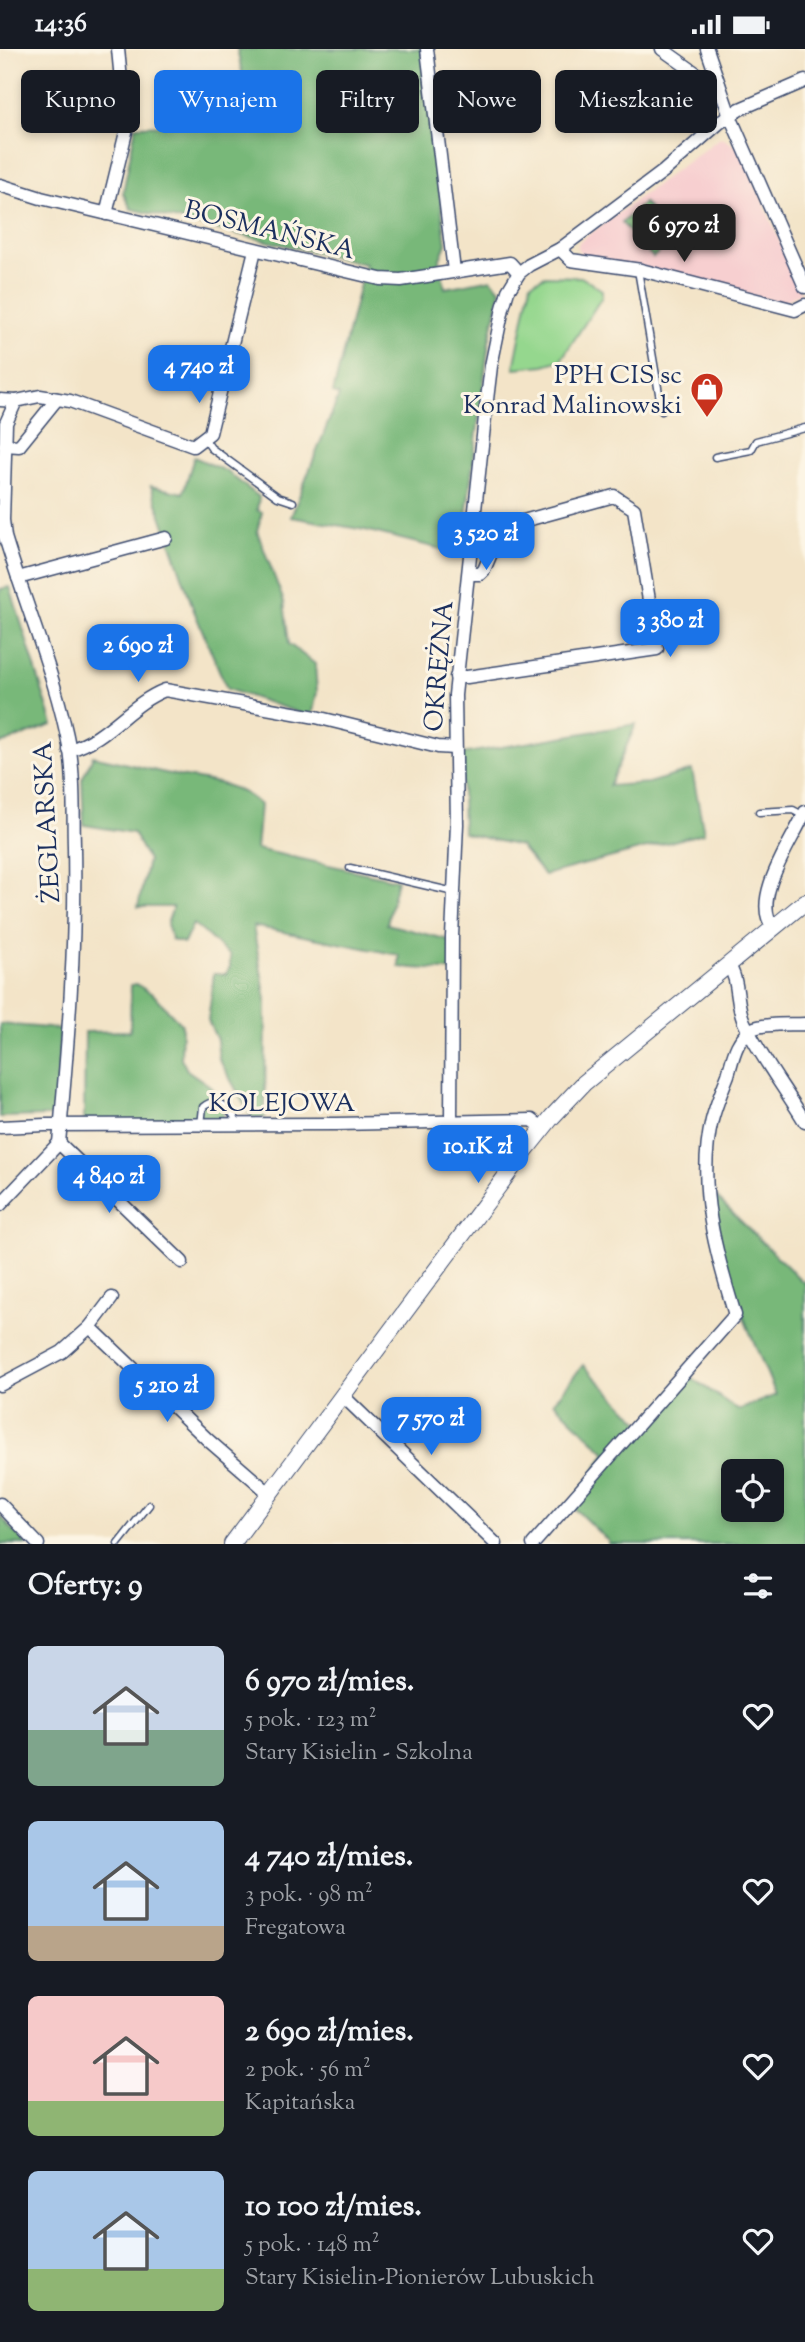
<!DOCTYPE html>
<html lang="pl">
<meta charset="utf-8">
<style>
:root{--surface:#171b24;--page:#20242c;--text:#f1f3f6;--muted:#9ea1a6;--accent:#1a73e8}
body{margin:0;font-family:"Sorts Mill Goudy",serif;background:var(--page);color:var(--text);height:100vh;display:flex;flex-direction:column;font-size:26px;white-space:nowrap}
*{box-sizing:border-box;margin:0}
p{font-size:23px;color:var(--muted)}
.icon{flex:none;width:38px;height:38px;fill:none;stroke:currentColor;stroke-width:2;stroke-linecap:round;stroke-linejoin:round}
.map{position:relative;height:1495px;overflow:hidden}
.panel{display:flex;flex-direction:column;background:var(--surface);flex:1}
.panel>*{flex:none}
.top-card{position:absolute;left:21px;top:21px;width:763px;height:63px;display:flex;gap:14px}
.buttons{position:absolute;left:721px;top:1410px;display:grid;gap:14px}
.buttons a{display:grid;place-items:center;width:63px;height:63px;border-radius:10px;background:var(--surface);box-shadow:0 4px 10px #0003;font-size:35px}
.price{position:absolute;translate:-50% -60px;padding:0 16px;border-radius:14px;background:var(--accent);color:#fff;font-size:23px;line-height:46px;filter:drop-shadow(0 2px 4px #0008)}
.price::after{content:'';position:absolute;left:50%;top:42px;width:21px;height:16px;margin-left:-10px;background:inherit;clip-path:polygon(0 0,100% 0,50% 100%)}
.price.selected{background:#222;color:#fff}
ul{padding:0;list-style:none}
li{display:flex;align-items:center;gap:21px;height:175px;padding:0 28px}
li span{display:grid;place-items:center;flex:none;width:196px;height:140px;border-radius:10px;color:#555}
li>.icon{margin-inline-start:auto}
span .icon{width:84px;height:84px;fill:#fffc;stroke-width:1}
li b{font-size:30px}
h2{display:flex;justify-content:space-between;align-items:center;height:84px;padding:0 28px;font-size:30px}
.pill{padding:0 24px;border-radius:10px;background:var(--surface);box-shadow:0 4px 10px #0003;font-size:24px;line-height:63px}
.pill.selected{background:var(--accent);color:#fff}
.status{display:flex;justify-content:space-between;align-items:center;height:49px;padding:0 35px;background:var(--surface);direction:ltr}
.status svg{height:19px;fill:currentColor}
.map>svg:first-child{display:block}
.built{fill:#f7cfd0}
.green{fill:#95d78e;stroke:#588376;stroke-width:2}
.forest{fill:#78b879;stroke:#4a746c;stroke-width:2;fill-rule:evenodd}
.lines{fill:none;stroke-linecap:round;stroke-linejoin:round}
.service-casing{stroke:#3b4a6e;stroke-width:9}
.minor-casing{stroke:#3b4a6e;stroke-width:15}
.tertiary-casing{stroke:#3b4a6e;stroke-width:18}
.service{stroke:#fff;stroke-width:6}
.minor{stroke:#fff;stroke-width:12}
.tertiary{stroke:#fff;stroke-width:16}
.labels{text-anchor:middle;stroke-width:6;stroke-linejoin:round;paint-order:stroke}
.street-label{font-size:26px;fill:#1b2f5e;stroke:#fcf5e5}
.poi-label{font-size:26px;fill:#1b2f5e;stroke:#fcf5e5;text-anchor:end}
</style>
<div class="status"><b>14:36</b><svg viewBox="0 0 49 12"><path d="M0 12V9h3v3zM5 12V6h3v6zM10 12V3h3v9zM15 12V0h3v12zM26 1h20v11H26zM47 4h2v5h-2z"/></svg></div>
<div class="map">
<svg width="805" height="1495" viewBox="0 0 805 1495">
<rect width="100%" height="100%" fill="#fcf5e5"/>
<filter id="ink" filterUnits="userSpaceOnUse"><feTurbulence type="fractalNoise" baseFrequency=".0143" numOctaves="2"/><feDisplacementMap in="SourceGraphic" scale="14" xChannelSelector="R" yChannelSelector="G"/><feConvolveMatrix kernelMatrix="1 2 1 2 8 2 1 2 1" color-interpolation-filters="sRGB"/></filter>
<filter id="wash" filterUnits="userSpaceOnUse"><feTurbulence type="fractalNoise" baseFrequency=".00686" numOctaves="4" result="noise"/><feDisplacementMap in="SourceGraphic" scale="28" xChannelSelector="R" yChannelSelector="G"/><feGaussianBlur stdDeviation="1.57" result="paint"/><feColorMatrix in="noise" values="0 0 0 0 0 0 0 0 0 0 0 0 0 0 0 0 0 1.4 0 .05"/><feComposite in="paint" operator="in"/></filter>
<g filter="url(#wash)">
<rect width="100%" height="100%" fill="#f3e4c8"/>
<path class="built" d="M721 88 742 102 801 244 781 254 587 208 579 203 577 198 579 193Z"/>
<g class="green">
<path d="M644 154 674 190 653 208 622 174Z"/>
<path d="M545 227 581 228 602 241V248L561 311 544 316 514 319 531 234Z"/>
</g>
<g class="forest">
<path d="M237 0H422L446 195 439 212 445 239 491 230 501 241 489 292 461 505 365 481 291 468 339 346 333 344 365 215 131 160 123 144 136 77 172 76 187 32 243 28Z"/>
<path d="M194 408 226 422 259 448 257 461 262 463 257 482 284 553 289 595 315 615 317 643 312 668 227 640 194 562 151 437 183 444Z"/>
<path d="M10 538 53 676 0 695V540Z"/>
<path d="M636 675 609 737 648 734 692 721 704 784 544 826 520 797 463 784 461 705Z"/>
<path d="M93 707C121 713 150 721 179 727 208 732 238 734 260 756L256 800 397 831 387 875 457 893 458 922 399 918V906L253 877 266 950 265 1069H252L219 1010 217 991 208 971 214 925H226L230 918V906C216 897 207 884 193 875L184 894 172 891 167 875 173 858H138L148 811 133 784 84 776 82 730Z"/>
<path d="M136 935 154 946 182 976 181 1009 187 1021 210 1037 222 1054 224 1074 84 1073 85 983 130 982 131 936Z"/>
<path d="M0 975 60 980 57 1039 52 1067 0 1068Z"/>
<path d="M713 1145 803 1233 805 1232V1495H608V1492L572 1457 606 1404 554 1353 583 1316 644 1377 688 1326 738 1361 776 1346 741 1262 722 1200ZM733 1423H772V1461H733Z"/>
<path d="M0 1467 26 1495H0Z"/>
</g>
</g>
<g filter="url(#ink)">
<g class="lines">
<defs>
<g id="service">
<path d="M638 221 662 362"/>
<path d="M204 389 211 399 278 448 293 453"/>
<path d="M715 408 751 401 756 392 805 379"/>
<path d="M759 763 793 761 804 767"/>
<path d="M350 819 454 843"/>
<path d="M201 1076 203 1058C218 1046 231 1060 238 1074"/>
<path d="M118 1495 149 1456"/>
</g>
<g id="minor">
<path d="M427 0 454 222"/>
<path d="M662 0 714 37 719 36"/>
<path d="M707 0 730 67 805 238"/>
<path d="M0 136 41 149 380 230 401 231 510 214 519 224"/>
<path d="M106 165 126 83 118 0"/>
<path d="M560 200 571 211 641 221 795 261 805 256"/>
<path d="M0 351 16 352 40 347 70 352 193 397 210 384 255 201"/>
<path d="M16 352 6 374 3 471 5 488C26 558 57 630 70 702 75 733 73 766 74 797 76 898 68 994 59 1094"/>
<path d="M5 396 19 397 57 350"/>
<path d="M18 529 166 489"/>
<path d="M456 628H467L657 600 634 460 614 447 516 474 495 495 484 521 480 525H469"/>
<path d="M69 701C109 690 129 655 165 641L316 668 438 698 454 699"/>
<path d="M773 878C750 850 793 791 805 763"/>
<path d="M728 915C740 932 735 953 744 973 759 1006 786 1041 805 1073"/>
<path d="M451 1074 452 888 457 775 455 646 486 359 491 317 503 259 508 242 519 224 529 216 560 200 664 122 719 74 740 60 805 32"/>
<path d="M0 1078 45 1076 337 1075 532 1071 543 1079"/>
<path d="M59 1094 182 1213"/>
<path d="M0 1156 59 1094"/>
<path d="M90 1278 208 1391 269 1444"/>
<path d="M0 1336 62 1303 90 1278 112 1249"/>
<path d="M343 1347 496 1495"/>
<path d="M0 1455 38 1495"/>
<path d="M533 1495 735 1266C716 1203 696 1137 712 1071 716 1056 722 1041 728 1026 733 1009 736 990 752 980 763 974 791 976 805 975"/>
</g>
<path id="tertiary" d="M232 1495 524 1103 552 1068 584 1034 805 853"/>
</defs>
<use href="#service" class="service-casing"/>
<use href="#minor" class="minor-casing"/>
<use href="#tertiary" class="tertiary-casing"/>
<use href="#service" class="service"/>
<use href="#minor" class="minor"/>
<use href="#tertiary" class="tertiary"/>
</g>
</g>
<defs>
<symbol id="shop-pin" viewBox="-11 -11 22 30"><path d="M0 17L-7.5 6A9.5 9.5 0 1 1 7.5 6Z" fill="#c8321e" stroke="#fcf5e5"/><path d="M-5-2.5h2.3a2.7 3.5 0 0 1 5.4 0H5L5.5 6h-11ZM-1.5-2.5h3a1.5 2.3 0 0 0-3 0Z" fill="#fff"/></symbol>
</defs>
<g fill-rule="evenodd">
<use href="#shop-pin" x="688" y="321" width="38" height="52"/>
</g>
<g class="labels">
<g class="street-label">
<text transform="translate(270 180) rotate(14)" y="9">BOSMAŃSKA</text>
<text transform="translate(438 617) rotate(-85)" y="9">OKRĘŻNA</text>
<text transform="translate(46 773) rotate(-93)" y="9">ŻEGLARSKA</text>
<text x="282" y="1062">KOLEJOWA</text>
</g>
<g class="poi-label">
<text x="682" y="334">PPH CIS sc<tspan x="682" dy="30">Konrad Malinowski</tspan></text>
</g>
</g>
</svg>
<div class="buttons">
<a><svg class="icon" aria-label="locate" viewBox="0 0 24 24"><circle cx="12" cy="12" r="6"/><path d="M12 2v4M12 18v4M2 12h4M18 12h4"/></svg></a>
</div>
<b class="price selected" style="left:684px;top:215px">6 970 zł</b>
<b class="price" style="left:199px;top:356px">4 740 zł</b>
<b class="price" style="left:486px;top:523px">3 520 zł</b>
<b class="price" style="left:670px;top:610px">3 380 zł</b>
<b class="price" style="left:138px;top:635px">2 690 zł</b>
<b class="price" style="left:478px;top:1136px">10.1K zł</b>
<b class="price" style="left:109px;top:1166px">4 840 zł</b>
<b class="price" style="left:167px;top:1375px">5 210 zł</b>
<b class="price" style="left:431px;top:1408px">7 570 zł</b>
<div class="top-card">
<a class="pill">Kupno</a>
<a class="pill selected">Wynajem</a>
<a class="pill">Filtry</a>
<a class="pill">Nowe</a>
<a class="pill">Mieszkanie</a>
</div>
</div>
<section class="panel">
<h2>Oferty: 9<svg class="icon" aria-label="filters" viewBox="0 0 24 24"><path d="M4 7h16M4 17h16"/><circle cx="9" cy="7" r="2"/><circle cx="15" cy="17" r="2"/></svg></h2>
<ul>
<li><span style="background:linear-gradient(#c9d6e8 60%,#7fa58c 0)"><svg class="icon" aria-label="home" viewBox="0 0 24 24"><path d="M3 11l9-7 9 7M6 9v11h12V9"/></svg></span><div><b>6 970 zł/mies.</b><p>5 pok. · 123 m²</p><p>Stary Kisielin - Szkolna</p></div><svg class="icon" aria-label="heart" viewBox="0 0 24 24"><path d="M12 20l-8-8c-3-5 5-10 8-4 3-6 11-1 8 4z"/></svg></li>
<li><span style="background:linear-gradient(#a9c7e8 75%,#b9a48a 0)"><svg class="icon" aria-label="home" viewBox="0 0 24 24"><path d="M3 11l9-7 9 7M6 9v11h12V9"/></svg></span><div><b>4 740 zł/mies.</b><p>3 pok. · 98 m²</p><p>Fregatowa</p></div><svg class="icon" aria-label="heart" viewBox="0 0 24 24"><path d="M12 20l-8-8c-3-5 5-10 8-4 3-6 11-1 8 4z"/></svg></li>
<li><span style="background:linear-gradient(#f6c9c9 75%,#8fb573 0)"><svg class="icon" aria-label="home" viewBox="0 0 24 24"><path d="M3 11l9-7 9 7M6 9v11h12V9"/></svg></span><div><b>2 690 zł/mies.</b><p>2 pok. · 56 m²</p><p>Kapitańska</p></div><svg class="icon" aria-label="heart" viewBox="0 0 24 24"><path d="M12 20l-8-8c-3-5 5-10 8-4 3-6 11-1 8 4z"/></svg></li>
<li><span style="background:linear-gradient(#a9c7e8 70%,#8fb573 0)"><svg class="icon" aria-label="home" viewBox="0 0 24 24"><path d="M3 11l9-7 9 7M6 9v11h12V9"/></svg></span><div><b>10 100 zł/mies.</b><p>5 pok. · 148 m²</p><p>Stary Kisielin-Pionierów Lubuskich</p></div><svg class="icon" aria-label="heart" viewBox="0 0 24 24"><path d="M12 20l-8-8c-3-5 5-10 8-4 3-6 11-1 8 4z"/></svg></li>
</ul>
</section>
